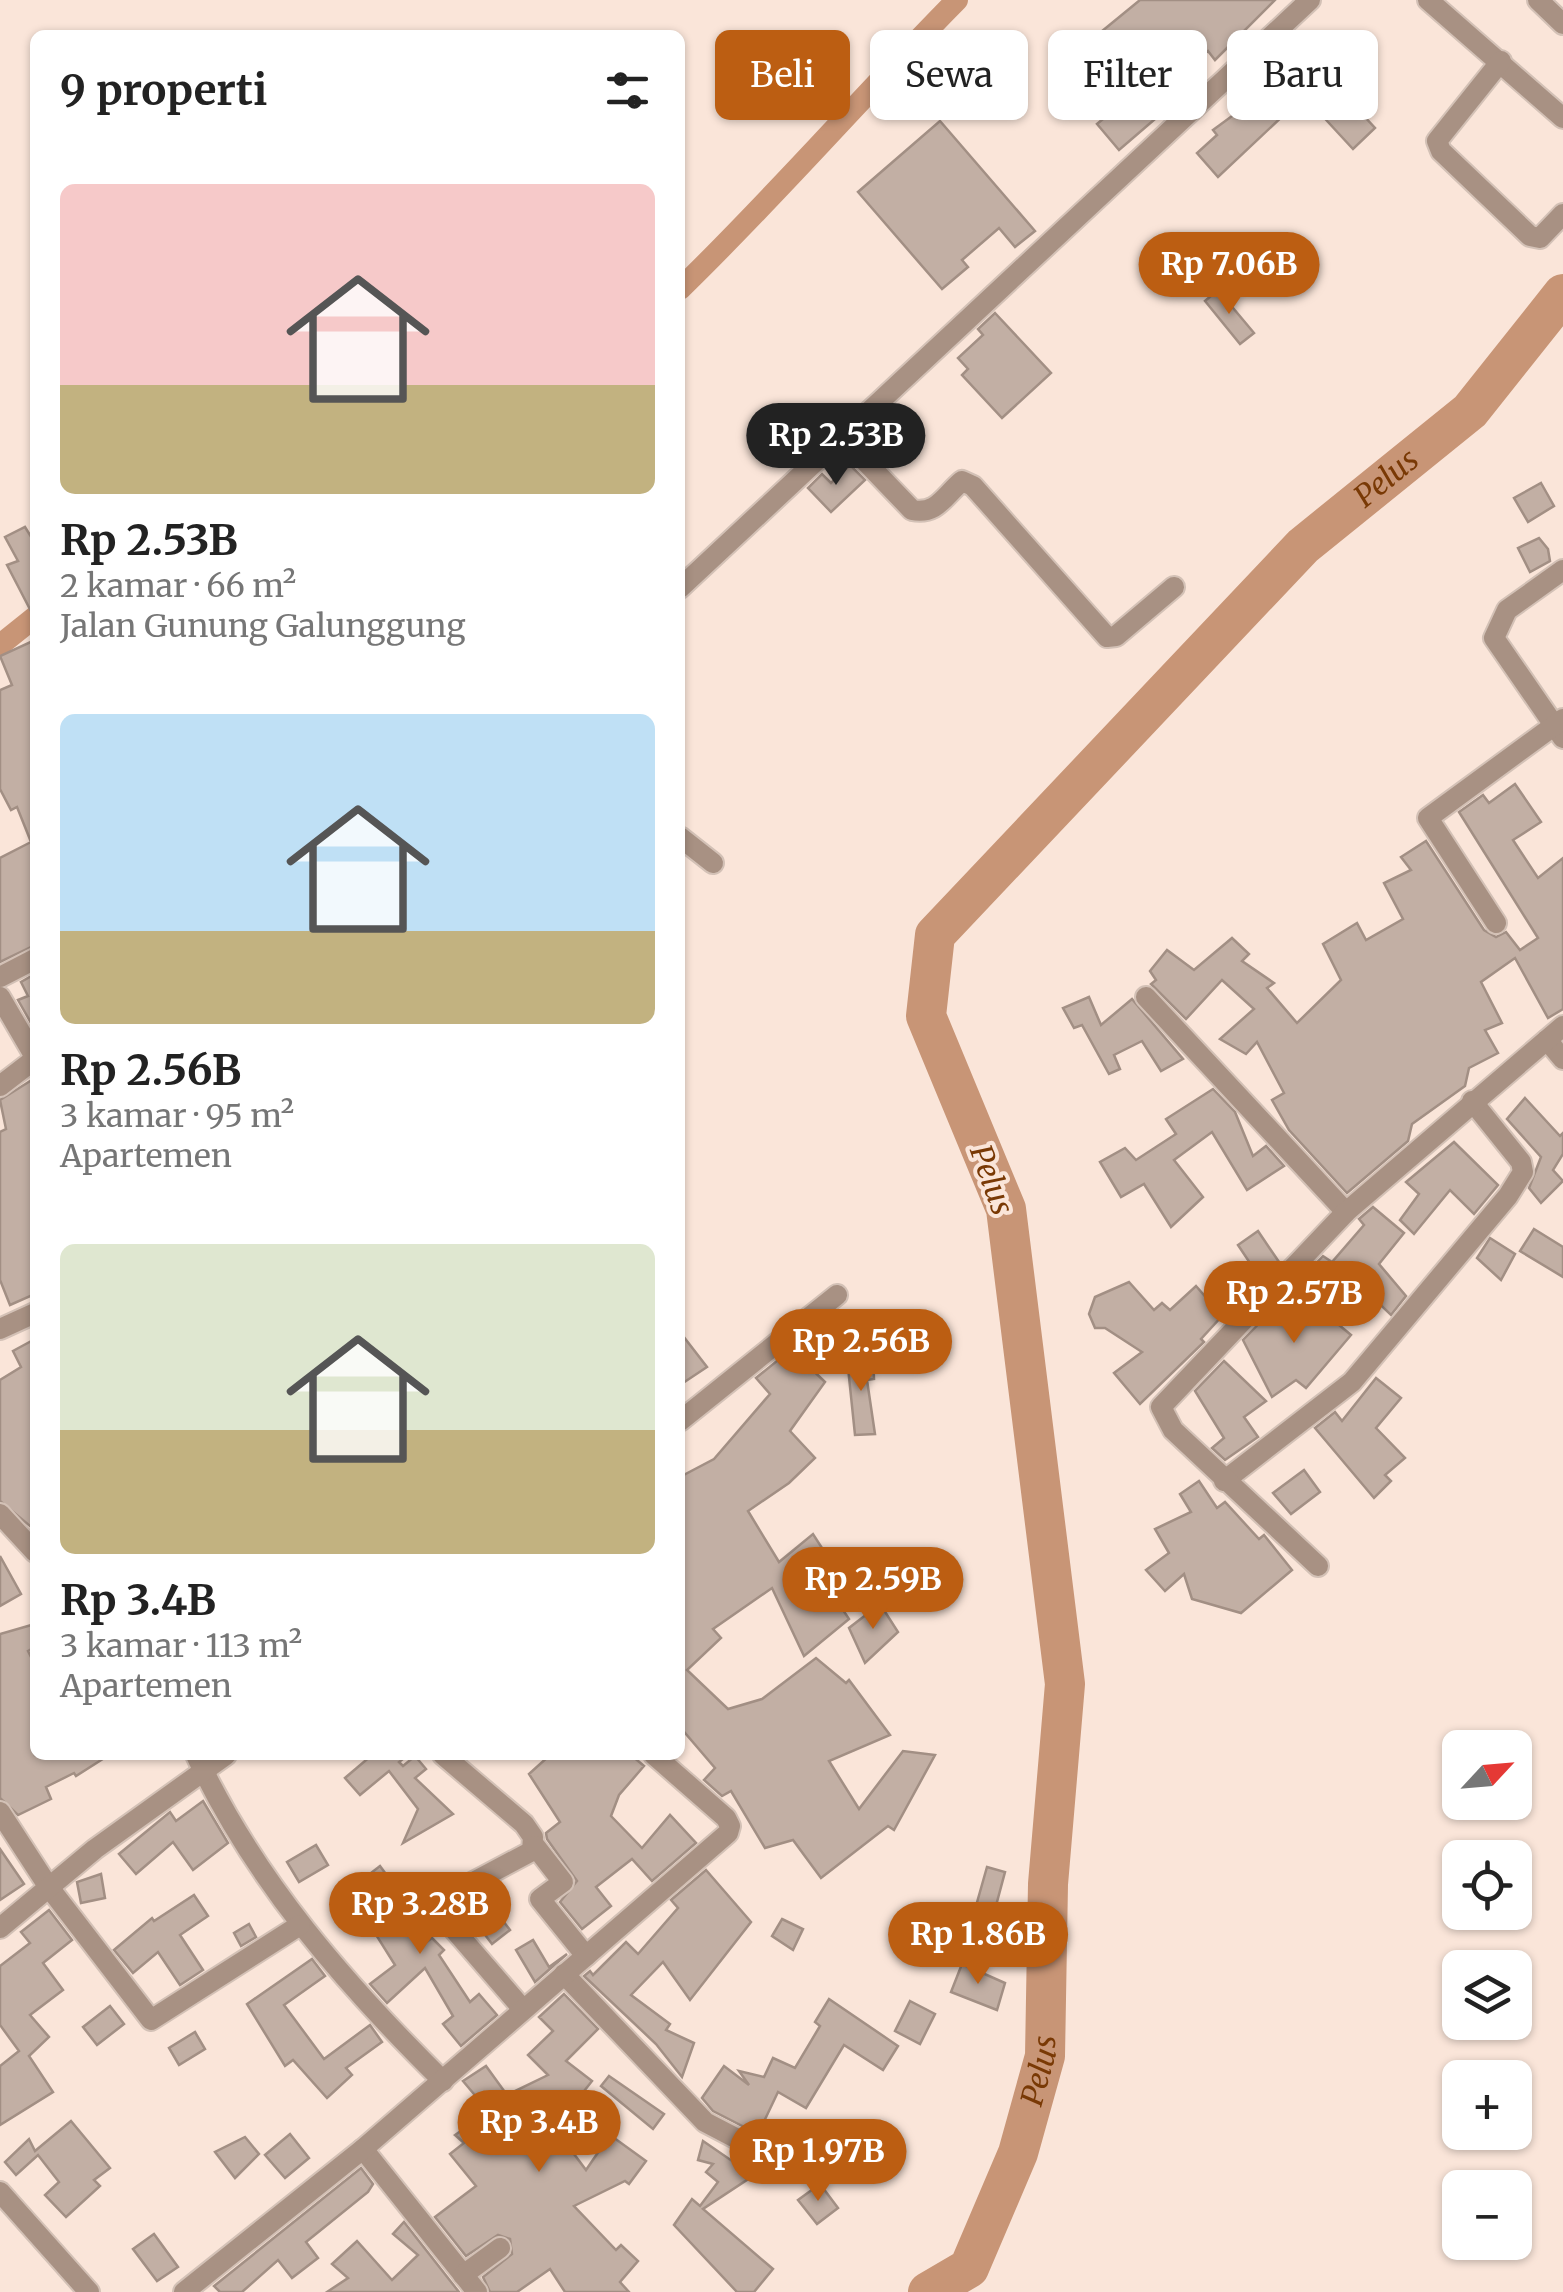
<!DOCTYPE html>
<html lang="id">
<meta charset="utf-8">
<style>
:root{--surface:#fff;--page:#f2f2f2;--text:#222;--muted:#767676;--accent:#bc5e12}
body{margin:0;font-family:Merriweather,serif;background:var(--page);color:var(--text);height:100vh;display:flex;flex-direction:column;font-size:38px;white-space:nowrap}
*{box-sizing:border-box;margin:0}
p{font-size:32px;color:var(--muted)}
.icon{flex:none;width:55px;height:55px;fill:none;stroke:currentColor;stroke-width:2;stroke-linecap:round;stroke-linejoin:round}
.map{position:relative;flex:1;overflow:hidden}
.details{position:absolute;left:30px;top:30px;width:655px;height:1730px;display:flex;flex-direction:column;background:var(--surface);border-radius:15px;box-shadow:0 2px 8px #0004}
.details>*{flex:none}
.hud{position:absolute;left:715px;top:30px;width:698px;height:90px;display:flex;gap:20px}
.needle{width:65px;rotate:64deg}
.fabs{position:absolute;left:1442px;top:1730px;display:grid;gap:20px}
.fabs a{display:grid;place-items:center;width:90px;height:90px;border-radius:15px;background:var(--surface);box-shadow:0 2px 8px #0004;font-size:50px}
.price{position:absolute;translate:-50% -85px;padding:0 22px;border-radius:35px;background:var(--accent);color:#fff;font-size:32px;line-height:65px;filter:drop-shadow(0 2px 5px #0008)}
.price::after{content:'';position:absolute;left:50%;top:60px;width:30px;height:22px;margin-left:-15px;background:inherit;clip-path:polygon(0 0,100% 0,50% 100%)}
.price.current{background:#222;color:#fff}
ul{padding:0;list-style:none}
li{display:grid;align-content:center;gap:20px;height:530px;padding:0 30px}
li span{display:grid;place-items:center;height:310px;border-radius:15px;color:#555}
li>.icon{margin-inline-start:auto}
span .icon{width:180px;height:180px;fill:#fffc;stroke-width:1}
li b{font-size:42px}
h2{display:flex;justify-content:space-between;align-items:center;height:120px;padding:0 30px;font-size:42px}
.tag{padding:0 35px;border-radius:15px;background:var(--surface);box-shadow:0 2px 8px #0004;font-size:35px;line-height:90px}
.tag.current{background:var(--accent);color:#fff}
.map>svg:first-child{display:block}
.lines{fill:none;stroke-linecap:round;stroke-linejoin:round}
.canal{stroke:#c89576;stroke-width:22}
.river{stroke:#c89576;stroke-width:40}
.building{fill:#c2afa4;stroke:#a28f84;stroke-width:2.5}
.minor-casing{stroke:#d3c1b6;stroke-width:24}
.tertiary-casing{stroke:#d3c1b6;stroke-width:24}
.minor{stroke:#a89183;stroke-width:20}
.tertiary{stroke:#a89183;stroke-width:20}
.labels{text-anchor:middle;stroke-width:8;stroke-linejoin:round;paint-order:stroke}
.water-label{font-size:30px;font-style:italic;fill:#793905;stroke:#fae5d9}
</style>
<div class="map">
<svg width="1563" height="2292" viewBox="0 0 1563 2292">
<rect width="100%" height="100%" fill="#fae5d9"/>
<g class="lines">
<g class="canal">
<path d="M680 289C776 196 863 95 957 0"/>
<path d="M0 645 35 617"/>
</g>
<path class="river" id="s1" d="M928 2292 969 2268 1018 2153 1045 2056 1048 1884 1065 1684 1006 1209 926 1016 935 935 1303 546 1470 411 1563 294"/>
</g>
<g class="building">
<path d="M1140 0H1275L1215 60 1208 51 1179 74 1191 88 1119 150 1097 124 1133 94 1090 41Z"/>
<path d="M1316 43 1336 63 1325 74 1375 128 1353 149 1304 96 1218 177 1197 153 1217 135 1213 130 1273 86Z"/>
<path d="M940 121 1035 231 1015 247 999 228 962 260 968 267 942 289 858 192Z"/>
<path d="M1218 290 1254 333 1240 344 1205 301Z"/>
<path d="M995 313 1051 373 1002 418 962 375 968 369 958 358 983 335 978 329Z"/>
<path d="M850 465 865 480 831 512 808 488 822 474 831 483Z"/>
<path d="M1541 483 1554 506 1528 522 1514 498Z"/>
<path d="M25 527 35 543V619L7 565 18 561 5 537Z"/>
<path d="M1539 538 1548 549 1550 561 1530 572 1518 548Z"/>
<path d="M35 640V945L0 962V858L31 842 17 807 11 810 0 789V690L12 685 0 656Z"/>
<path d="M1515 784 1541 822 1513 840 1538 878 1563 858V1009L1548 1018 1515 958 1481 982 1502 1023 1485 1030 1498 1053 1469 1068 1465 1086 1412 1124 1408 1141 1347 1193 1289 1130 1272 1100 1284 1093 1257 1042 1246 1054 1220 1039 1254 1009 1222 980 1186 1019 1151 984 1156 980 1150 971 1167 950 1194 970 1232 938 1249 954 1242 961 1274 983 1267 988 1297 1023 1341 980 1323 944 1357 923 1366 940 1403 919 1384 883 1411 870 1401 857 1426 841 1484 930 1496 937 1506 932 1520 950 1538 938 1459 812 1483 795 1489 803Z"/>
<path d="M35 974V1030L18 1000 28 996 21 982Z"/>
<path d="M1089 997 1101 1025 1132 999 1183 1059 1161 1071 1142 1041 1114 1055 1120 1069 1109 1074 1082 1025 1074 1028 1063 1008Z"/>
<path d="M35 1078V1294L10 1305 0 1280V1132L6 1129 0 1100Z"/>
<path d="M1213 1089 1235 1112 1253 1156 1266 1146 1284 1166 1247 1190 1212 1132 1174 1160 1203 1197 1171 1227 1144 1184 1121 1197 1100 1162 1125 1148 1136 1160 1176 1134 1166 1119Z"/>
<path d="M1525 1098 1560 1136 1563 1133V1154L1553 1170 1563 1181 1541 1203 1529 1188 1541 1157 1507 1119Z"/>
<path d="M1454 1142 1498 1185 1474 1214 1450 1190 1414 1234 1400 1220 1419 1194 1406 1182Z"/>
<path d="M1373 1207 1404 1233 1379 1264 1406 1296 1391 1315 1359 1284 1337 1311 1300 1280 1323 1256 1332 1262 1364 1225 1359 1219Z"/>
<path d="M1534 1229 1563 1247V1277L1520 1251Z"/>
<path d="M1258 1231 1279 1262 1262 1281 1238 1245Z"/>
<path d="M1490 1238 1515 1254 1501 1280 1477 1258Z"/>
<path d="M1129 1282 1154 1310 1162 1303 1170 1310 1196 1286 1222 1316 1201 1339 1204 1342 1140 1404 1114 1373 1142 1352 1105 1328H1095L1089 1314 1095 1297Z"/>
<path d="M1277 1305 1327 1315 1351 1335 1306 1388 1296 1380 1272 1397 1243 1340Z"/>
<path d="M680 1332 707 1367 680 1385Z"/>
<path d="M810 1334 817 1343 799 1357 825 1382 790 1431 815 1458 789 1483 748 1511 779 1562 813 1534 822 1548 809 1559 849 1619 804 1656 772 1588 713 1629 721 1638 687 1670 728 1709 762 1699 816 1658 846 1683 849 1680 890 1735 829 1761 859 1809 903 1751 935 1755 894 1830 888 1826 821 1878 793 1840 765 1848 731 1791 722 1796 704 1780 715 1768 680 1727V1477L714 1459 770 1394 756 1378Z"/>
<path d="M35 1339V1523L30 1526 0 1501V1380L21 1367 13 1351Z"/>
<path d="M873 1356 874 1379 867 1380 875 1434 855 1435 847 1358Z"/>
<path d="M1224 1361 1266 1401 1244 1417 1258 1437 1225 1460 1212 1448 1224 1438 1195 1391Z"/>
<path d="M1376 1378 1401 1398 1376 1428 1405 1458 1385 1475 1391 1481 1374 1498 1315 1428 1335 1412 1342 1421Z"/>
<path d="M1304 1470 1320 1492 1291 1514 1273 1493Z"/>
<path d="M1199 1481 1217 1508 1225 1502 1259 1539 1264 1535 1292 1570 1241 1613 1192 1599 1184 1574 1165 1591 1146 1570 1169 1553 1155 1529 1191 1512 1180 1494Z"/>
<path d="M0 1556 21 1594 0 1606Z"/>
<path d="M880 1604 898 1632 865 1663 849 1628Z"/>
<path d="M35 1624V1647L28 1651 35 1665V1755H109L76 1776 74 1773 46 1787 51 1799 18 1815 0 1798V1634Z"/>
<path d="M372 1755H408L399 1762 403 1766 415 1756 426 1769 415 1778 453 1814 403 1843 418 1809 389 1771 360 1795 345 1778Z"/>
<path d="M550 1755H631L644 1766 619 1795 611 1816 642 1848 670 1815 696 1843 652 1881 632 1859 596 1887 611 1906 582 1929 560 1902 577 1881 547 1839 546 1833 560 1822 529 1774Z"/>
<path d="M203 1801 228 1843 193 1870 173 1842 136 1874 119 1854 170 1812 176 1821Z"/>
<path d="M316 1845 328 1865 299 1882 287 1862Z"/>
<path d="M0 1849 24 1884 0 1900Z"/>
<path d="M380 1866 402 1896 427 1874 437 1886 420 1897 419 1907 407 1917 424 1944 432 1938 444 1950 439 1955 470 2002 479 1994 497 2015 461 2046 443 2024 453 2016 425 1968 387 2003 370 1984 395 1965 373 1930 391 1919 362 1880Z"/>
<path d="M987 1867 1005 1872 994 1913 976 1906Z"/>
<path d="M706 1870 751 1922 690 2000 663 1962 631 1995 670 2024 666 2030 694 2043 682 2077 656 2044 584 1976 590 1971 593 1975 626 1942 638 1954 678 1908 671 1900Z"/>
<path d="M101 1874 105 1898 81 1903 77 1882Z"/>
<path d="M194 1895 208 1916 180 1935 203 1970 180 1985 158 1952 133 1973 114 1950 152 1918 154 1921Z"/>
<path d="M494 1909 510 1930 492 1944 476 1923Z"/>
<path d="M49 1910 72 1940 43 1963 63 1990 30 2015 49 2037 29 2056 53 2092 0 2125V2066L19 2051 0 2025V1966L30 1943 21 1932Z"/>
<path d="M782 1919 803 1929 793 1950 772 1936Z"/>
<path d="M249 1924 256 1937 241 1946 234 1933Z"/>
<path d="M533 1940 549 1967 567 1954 535 1982 516 1950Z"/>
<path d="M312 1959 325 1976 284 2005 324 2059 370 2025 382 2042 346 2068 352 2075 327 2098 293 2060 285 2066 247 2004Z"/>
<path d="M962 1964 1005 1983 997 2010 951 1992Z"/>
<path d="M564 1994 598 2029 566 2061 592 2081 577 2100 571 2093 547 2118 586 2170 610 2135 646 2161 629 2184 625 2181 574 2206 616 2250 621 2245 638 2261 620 2282 629 2292H565L550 2269 517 2292H490L483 2277 512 2254 510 2239 498 2235 466 2256 435 2217 476 2186 450 2154 464 2143 455 2135 476 2120 479 2100 463 2081 486 2066 507 2095 548 2075 528 2055 553 2031 539 2017Z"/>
<path d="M829 1999 898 2046 883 2070 844 2045 806 2108 778 2092 758 2134 713 2111 702 2098 724 2066 749 2085 739 2071 764 2077 773 2058 795 2068 820 2026 815 2022Z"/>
<path d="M910 2001 935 2014 920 2044 895 2031Z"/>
<path d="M110 2006 124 2024 97 2045 83 2027Z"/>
<path d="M195 2032 205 2049 179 2065 169 2048Z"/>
<path d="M609 2076 664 2114 653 2129 601 2086Z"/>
<path d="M71 2121 110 2168 94 2180 100 2186 66 2217 45 2195 59 2182 38 2155 16 2175 5 2162 29 2139 35 2151Z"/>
<path d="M290 2134 309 2158 285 2178 265 2155Z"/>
<path d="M245 2137 259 2154 235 2178 215 2152Z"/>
<path d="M703 2141 735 2163 739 2155 767 2170 762 2182 750 2178 703 2209 773 2269 754 2292H737L674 2225 692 2199 700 2206 718 2182 706 2172 713 2164 698 2160Z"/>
<path d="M361 2168 373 2184 368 2192 306 2242 318 2258 292 2278 278 2260 242 2292H220L214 2286Z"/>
<path d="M820 2184 838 2208 817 2224 798 2200Z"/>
<path d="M404 2222 459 2292H327L348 2278 332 2264 357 2241 392 2280 418 2255 393 2234Z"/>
<path d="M154 2234 178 2267 157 2281 133 2249Z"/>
</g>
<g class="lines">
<defs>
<g id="minor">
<path d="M1428 0 1563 118"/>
<path d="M1538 0 1563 24"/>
<path d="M1501 61 1437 141 1441 151 1530 236 1540 238 1563 214"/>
<path d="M841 436 912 510C937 515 944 496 962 481L973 486 1107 637 1116 636 1174 587"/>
<path d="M1563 570 1507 610 1494 638 1563 738"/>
<path d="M680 837 713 863"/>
<path d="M1496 923 1428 818 1563 719"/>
<path d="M0 977 35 959"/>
<path d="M0 997 35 1057"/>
<path d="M1146 997 1346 1212"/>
<path d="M1547 1040 1563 1059"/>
<path d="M0 1086 35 1059"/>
<path d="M680 1421 837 1295"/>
<path d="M1224 1481 1352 1382 1508 1196 1523 1172 1521 1162 1472 1101"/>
<path d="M0 1514 35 1552"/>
<path d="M1318 1566 1173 1430 1161 1407 1346 1212 1563 1026"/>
<path d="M196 1755C254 1880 346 1985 443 2081"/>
<path d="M443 1755 524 1824 533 1837 532 1851 432 1904 521 2007"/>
<path d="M0 1812 48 1886 151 2020 300 1925"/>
<path d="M535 1846 563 1882 540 1899 586 1956"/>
<path d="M0 1928 95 1849 226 1755"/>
<path d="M564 1974 705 2122 789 2166"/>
<path d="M363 2149 477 2292"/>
<path d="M0 2192 89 2292"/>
<path d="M463 2275 500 2248"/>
<path d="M184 2292 363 2149 728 1833 730 1826 726 1818 654 1755"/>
</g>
<g id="tertiary">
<path d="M680 588 1310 0"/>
<path d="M0 1329 35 1313"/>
</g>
</defs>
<use href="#minor" class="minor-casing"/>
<use href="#tertiary" class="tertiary-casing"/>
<use href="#minor" class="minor"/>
<use href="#tertiary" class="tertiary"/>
</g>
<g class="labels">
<g class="water-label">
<text dy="10" stroke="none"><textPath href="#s1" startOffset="2058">Pelus</textPath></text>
<text transform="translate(991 1180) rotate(70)" y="10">Pelus</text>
<text dy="10" stroke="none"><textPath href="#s1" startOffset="258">Pelus</textPath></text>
</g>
</g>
</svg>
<div class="fabs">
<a><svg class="needle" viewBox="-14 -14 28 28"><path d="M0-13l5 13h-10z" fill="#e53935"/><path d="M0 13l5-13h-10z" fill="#767676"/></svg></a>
<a><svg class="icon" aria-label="locate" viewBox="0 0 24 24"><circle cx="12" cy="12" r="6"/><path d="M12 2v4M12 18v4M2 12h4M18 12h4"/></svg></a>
<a><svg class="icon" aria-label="layers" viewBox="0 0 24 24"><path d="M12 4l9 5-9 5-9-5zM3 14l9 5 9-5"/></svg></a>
<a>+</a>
<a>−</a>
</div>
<b class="price" style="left:1229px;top:317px">Rp 7.06B</b>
<b class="price current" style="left:836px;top:488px">Rp 2.53B</b>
<b class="price" style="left:1294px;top:1346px">Rp 2.57B</b>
<b class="price" style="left:861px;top:1394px">Rp 2.56B</b>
<b class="price" style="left:873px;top:1632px">Rp 2.59B</b>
<b class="price" style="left:420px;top:1957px">Rp 3.28B</b>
<b class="price" style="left:978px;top:1987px">Rp 1.86B</b>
<b class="price" style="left:539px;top:2175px">Rp 3.4B</b>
<b class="price" style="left:818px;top:2204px">Rp 1.97B</b>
<div class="hud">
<a class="tag current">Beli</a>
<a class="tag">Sewa</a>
<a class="tag">Filter</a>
<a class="tag">Baru</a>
</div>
<section class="details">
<h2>9 properti<svg class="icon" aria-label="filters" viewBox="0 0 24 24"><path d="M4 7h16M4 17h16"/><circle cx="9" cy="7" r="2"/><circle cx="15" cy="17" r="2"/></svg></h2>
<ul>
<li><span style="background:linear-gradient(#f6c9c9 65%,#c2b280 0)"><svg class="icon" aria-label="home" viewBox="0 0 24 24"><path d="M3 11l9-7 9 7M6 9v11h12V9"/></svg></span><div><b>Rp 2.53B</b><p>2 kamar · 66 m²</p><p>Jalan Gunung Galunggung</p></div></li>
<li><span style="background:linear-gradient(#bfe0f5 70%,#c2b280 0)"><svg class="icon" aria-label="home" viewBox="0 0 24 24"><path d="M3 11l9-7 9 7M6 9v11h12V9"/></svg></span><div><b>Rp 2.56B</b><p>3 kamar · 95 m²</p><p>Apartemen</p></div></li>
<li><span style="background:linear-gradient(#dfe7d0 60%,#c2b280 0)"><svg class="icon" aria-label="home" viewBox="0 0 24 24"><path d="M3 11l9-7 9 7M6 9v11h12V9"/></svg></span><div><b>Rp 3.4B</b><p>3 kamar · 113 m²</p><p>Apartemen</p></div></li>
</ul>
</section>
</div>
